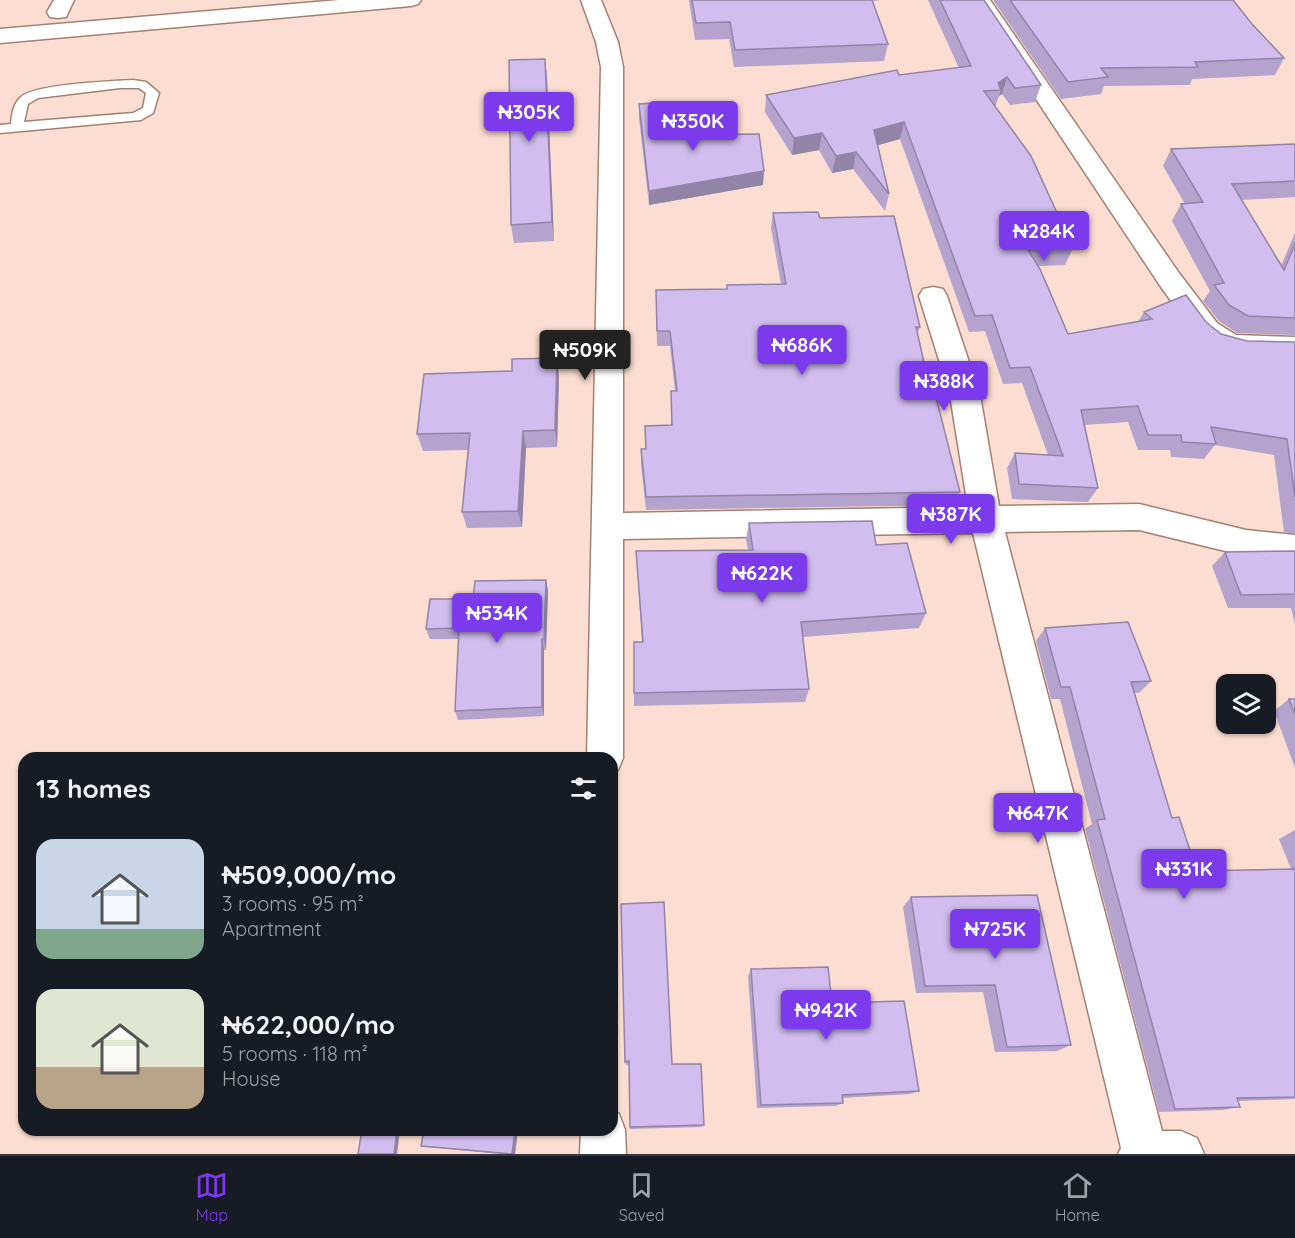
<!DOCTYPE html>
<meta charset="utf-8">
<style>
:root{--surface:#171b24;--page:#242831;--text:#f1f3f6;--muted:#9ea1a6;--line:#363941;--accent:#7c3aed}
body{margin:0;font-family:Quicksand,sans-serif;background:var(--page);color:var(--text);height:100vh;display:flex;flex-direction:column;font-size:22px;white-space:nowrap}
*{box-sizing:border-box;margin:0}
p{font-size:20px;color:var(--muted)}
.icon{flex:none;width:33px;height:33px;fill:none;stroke:currentColor;stroke-width:2;stroke-linecap:round;stroke-linejoin:round}
.map{position:relative;flex:1;overflow:hidden}
.details{position:absolute;left:18px;top:752px;width:600px;height:384px;display:flex;flex-direction:column;background:var(--surface);border-radius:18px;box-shadow:0 2px 4px #0004}
.details>*{flex:none}
.tools{position:absolute;left:1216px;top:674px;display:grid;gap:12px}
.tools a{display:grid;place-items:center;width:60px;height:60px;border-radius:12px;background:var(--surface);box-shadow:0 2px 4px #0004;font-size:30px}
.price{position:absolute;translate:-50% -51px;padding:0 14px;border-radius:6px;background:var(--accent);color:#fff;font-size:20px;line-height:39px;filter:drop-shadow(0 2px 3px #0008)}
.price::after{content:'';position:absolute;left:50%;top:36px;width:18px;height:14px;margin-left:-9px;background:inherit;clip-path:polygon(0 0,100% 0,50% 100%)}
.price.active{background:#222;color:#fff}
ul{padding:0;list-style:none}
li{display:flex;align-items:center;gap:18px;height:150px;padding:0 18px}
li span{display:grid;place-items:center;flex:none;width:168px;height:120px;border-radius:18px;color:#555}
li>.icon{margin-inline-start:auto}
span .icon{width:72px;height:72px;fill:#fffc;stroke-width:1}
li b{font-size:26px}
h2{display:flex;justify-content:space-between;align-items:center;height:72px;padding:0 18px;font-size:26px}
.tab-bar{display:flex;justify-content:space-around;align-items:center;height:84px;border-top:2px solid var(--line);background:var(--surface);font-size:16px;color:var(--muted)}
.tab-bar a{display:grid;justify-items:center;gap:3px}
.tab-bar .active{color:var(--accent)}
.map>svg:first-child{display:block}
.lines{fill:none;stroke-linecap:round;stroke-linejoin:round}
.service-casing{stroke:#a38073;stroke-width:3}
.minor-casing{stroke:#a38073;stroke-width:3}
.tertiary-casing{stroke:#a38073;stroke-width:3}
.service{fill:#fff;fill-rule:evenodd}
.minor{fill:#fff;fill-rule:evenodd}
.tertiary{fill:#fff;fill-rule:evenodd}
.wall{fill:#b4a3cd}
.shaded-wall{fill:#9284a7}
.building{fill:#d1bdee;stroke:#9284a7;stroke-width:1.5}
</style>
<div class="map">
<svg width="1295" height="1154" viewBox="0 0 1295 1154">
<rect width="100%" height="100%" fill="#fcddd1"/>
<g class="lines">
<defs>
<path id="service" d="M133 80 146 82 159 93 153 113 141 120 0 133V125L11 124C12 114 13 104 21 97 35 84 112 81 133 80ZM120 88H139L146 93 143 108 133 113 24 122 28 104 38 98Z"/>
<g id="minor">
<path d="M54 0H74L66 17 58 18 50 17 47 12Z"/>
<path d="M581 0H601L618 42 623 67V513L968 507 950 395 919 296 923 289 933 287 943 289 947 296 980 395 999 506 1139 504 1246 530 1295 535V563L1246 556 1139 530 1005 532 1162 1131H1181L1197 1138 1204 1154H1118L1121 1148 973 533 623 539V758L618 770 612 773V758H587L601 67 596 42Z"/>
<path d="M970 0H990L1179 273 1217 323 1236 335 1295 337V357L1236 355 1211 348 1197 337 1161 287Z"/>
<path d="M612 1111 619 1114 625 1130 626 1154H580L581 1130H612Z"/>
</g>
<path id="tertiary" d="M339 0H421L418 4 411 6 0 43V29Z"/>
</defs>
<use href="#service" class="service-casing"/>
<use href="#minor" class="minor-casing"/>
<use href="#tertiary" class="tertiary-casing"/>
<use href="#service" class="service"/>
<use href="#minor" class="minor"/>
<use href="#tertiary" class="tertiary"/>
</g>
<g class="wall">
<path d="M689 0H881L872 1 888 44 884 61 734 67 729 39 695 40Z"/>
<path d="M928 0H984L1041 85 1035 102 1010 105 1002 94 999 96 995 107 1073 248 1065 265 1039 266 1068 334 1138 322 1144 312 1206 322 1221 334 1247 341 1295 342V534L1284 532 1274 455 1215 445 1204 459 1171 457 1170 450H1138L1128 422 1084 425 1098 488 1088 502 1012 499 1007 468 1015 453 1048 455 1022 383 1003 384 985 331 969 332 900 139 878 145 889 194 885 211 853 169 832 173 819 150 792 155 765 112 766 95 899 75 959 68Z"/>
<path d="M993 0H1233L1252 24 1284 58 1275 75 1192 79 1190 85 1104 86 1101 94 1061 99Z"/>
<path d="M545 59 547 78 554 241 514 243 511 225Z"/>
<path d="M639 104 677 135 763 185 649 205 639 118Z"/>
<path d="M1295 145V197L1241 200 1281 266 1295 233V335L1237 333 1219 321 1203 301 1210 291 1172 221 1181 204H1185L1163 166 1171 149Z"/>
<path d="M773 213 820 218 920 327 917 334 930 389 960 492 954 505 646 510 641 463V449H645L671 425V391H675L670 346H657L656 290 726 289 727 285 781 284 771 228Z"/>
<path d="M559 376 557 447 526 448 522 527 467 528 462 512 468 450 423 451 417 434Z"/>
<path d="M749 523 876 545 926 613 919 628 803 637 809 689 805 702 634 706V642H642L637 567 636 551 748 550 746 539Z"/>
<path d="M1295 551V624L1291 608H1228L1212 566 1225 552Z"/>
<path d="M546 580 548 591 546 650H544V716L458 720 455 711 459 639H430L426 629 473 599Z"/>
<path d="M1045 628 1151 681 1139 693H1135L1172 818 1197 871 1291 869 1279 839 1295 830V1099L1238 1101 1240 1107 1222 1110 1159 1112 1085 829 1092 824 1060 699H1051L1036 641Z"/>
<path d="M1289 699H1295V768L1274 711Z"/>
<path d="M911 897 1071 1045 1057 1051 995 1052 983 992 916 993 903 907Z"/>
<path d="M751 969 919 1091 910 1094 842 1098 843 1103 836 1106 757 1108 748 976Z"/>
<path d="M625 1062 672 1064 704 1125 702 1127 630 1129 629 1065H626Z"/>
<path d="M424 1130H518L515 1154H500L421 1146Z"/>
</g>
<g class="shaded-wall">
<path d="M545 59 547 78 554 241 552 222Z"/>
<path d="M1007 77 1002 94 999 96 1001 90 998 83Z"/>
<path d="M904 122 900 139 871 147 874 130Z"/>
<path d="M822 133 819 150 792 155 794 138Z"/>
<path d="M856 152 853 169 832 173 836 156Z"/>
<path d="M764 171 763 185 649 205V191Z"/>
<path d="M557 358 559 376 557 447 555 430Z"/>
<path d="M523 431 526 448 522 527 518 511Z"/>
<path d="M546 580 548 591 546 650 544 639Z"/>
<path d="M542 639 544 650V716L542 707Z"/>
<path d="M397 1130H400L397 1154H394Z"/>
<path d="M515 1130H518L515 1154H512Z"/>
</g>
<g class="building">
<path d="M692 0H872L888 44 735 50 730 22 696 23Z"/>
<path d="M940 0H984L1041 85 1015 88 1007 77 998 83 1001 90 984 91 1031 156 1073 248 1028 250 1040 269 1068 334 1152 319 1144 312 1186 295 1206 322 1221 334 1247 341 1295 342V497L1287 439 1211 427 1216 444 1182 442 1181 435H1148L1138 406 1081 410 1098 488 1019 484 1015 453 1063 456 1030 367 1010 368 992 315 975 316 904 122 874 130 889 194 856 152 836 156 822 133 794 138 766 95 897 70 899 75 971 66Z"/>
<path d="M1010 0H1233L1252 24 1284 58 1195 62 1198 67 1101 68 1108 77 1068 82Z"/>
<path d="M545 59 552 222 511 225 509 60Z"/>
<path d="M671 102 677 135 759 134 764 171 649 191 639 104Z"/>
<path d="M1294 144 1295 145V181L1232 184 1284 270 1295 244V318L1248 316 1229 305 1214 285 1224 283 1181 204 1203 202 1171 149Z"/>
<path d="M818 212 820 218 894 216 920 327H916L930 389H934L960 492 646 497 641 449H646L645 426 672 425 671 391H677L670 331H657L656 290 727 289V285L786 284 773 213Z"/>
<path d="M557 358 555 430 523 431 518 511 462 512 470 433 417 434 424 374 512 371V359Z"/>
<path d="M872 521 876 545 907 543 926 613 801 622 809 689 634 693V642H643L636 551 753 550 749 523Z"/>
<path d="M1295 551V594L1241 595 1225 552Z"/>
<path d="M546 580 544 639H542V707L455 711 459 628 426 629 430 599H473L475 581Z"/>
<path d="M1128 622 1151 681 1131 682 1172 818 1179 817 1197 871 1295 869V1097L1237 1098 1240 1107 1175 1109 1097 820 1105 819 1070 687H1061L1045 628Z"/>
<path d="M1289 699H1295V714Z"/>
<path d="M1037 895 1071 1045 1007 1047 995 985 925 986 911 897Z"/>
<path d="M664 902 672 1064H701L704 1125 630 1127 629 1061 625 1062 621 904Z"/>
<path d="M828 967 832 1003 904 1001 919 1091 842 1095 843 1103 761 1105 751 969Z"/>
<path d="M362 1130H397L394 1154H358Z"/>
<path d="M424 1130H515L512 1154 421 1146Z"/>
</g>
</svg>
<div class="tools">
<a><svg class="icon" aria-label="layers" viewBox="0 0 24 24"><path d="M12 4l9 5-9 5-9-5zM3 14l9 5 9-5"/></svg></a>
</div>
<b class="price" style="left:529px;top:143px">₦305K</b>
<b class="price" style="left:693px;top:152px">₦350K</b>
<b class="price" style="left:1044px;top:262px">₦284K</b>
<b class="price" style="left:802px;top:376px">₦686K</b>
<b class="price active" style="left:585px;top:381px">₦509K</b>
<b class="price" style="left:944px;top:412px">₦388K</b>
<b class="price" style="left:951px;top:545px">₦387K</b>
<b class="price" style="left:762px;top:604px">₦622K</b>
<b class="price" style="left:497px;top:644px">₦534K</b>
<b class="price" style="left:1038px;top:844px">₦647K</b>
<b class="price" style="left:1184px;top:900px">₦331K</b>
<b class="price" style="left:995px;top:960px">₦725K</b>
<b class="price" style="left:826px;top:1041px">₦942K</b>
<section class="details">
<h2>13 homes<svg class="icon" aria-label="filters" viewBox="0 0 24 24"><path d="M4 7h16M4 17h16"/><circle cx="9" cy="7" r="2"/><circle cx="15" cy="17" r="2"/></svg></h2>
<ul>
<li><span style="background:linear-gradient(#c9d6e8 75%,#7fa58c 0)"><svg class="icon" aria-label="home" viewBox="0 0 24 24"><path d="M3 11l9-7 9 7M6 9v11h12V9"/></svg></span><div><b>₦509,000/mo</b><p>3 rooms · 95 m²</p><p>Apartment</p></div></li>
<li><span style="background:linear-gradient(#dfe7d0 65%,#b9a48a 0)"><svg class="icon" aria-label="home" viewBox="0 0 24 24"><path d="M3 11l9-7 9 7M6 9v11h12V9"/></svg></span><div><b>₦622,000/mo</b><p>5 rooms · 118 m²</p><p>House</p></div></li>
</ul>
</section>
</div>
<nav class="tab-bar">
<a class="active"><svg class="icon" aria-label="map" viewBox="0 0 24 24"><path d="M3 6l6-2 6 2 6-2v14l-6 2-6-2-6 2zM9 4v14M15 6v14"/></svg>Map</a>
<a><svg class="icon" aria-label="saved" viewBox="0 0 24 24"><path d="M7 4h10v16l-5-4-5 4z"/></svg>Saved</a>
<a><svg class="icon" aria-label="home" viewBox="0 0 24 24"><path d="M3 11l9-7 9 7M6 9v11h12V9"/></svg>Home</a>
</nav>
